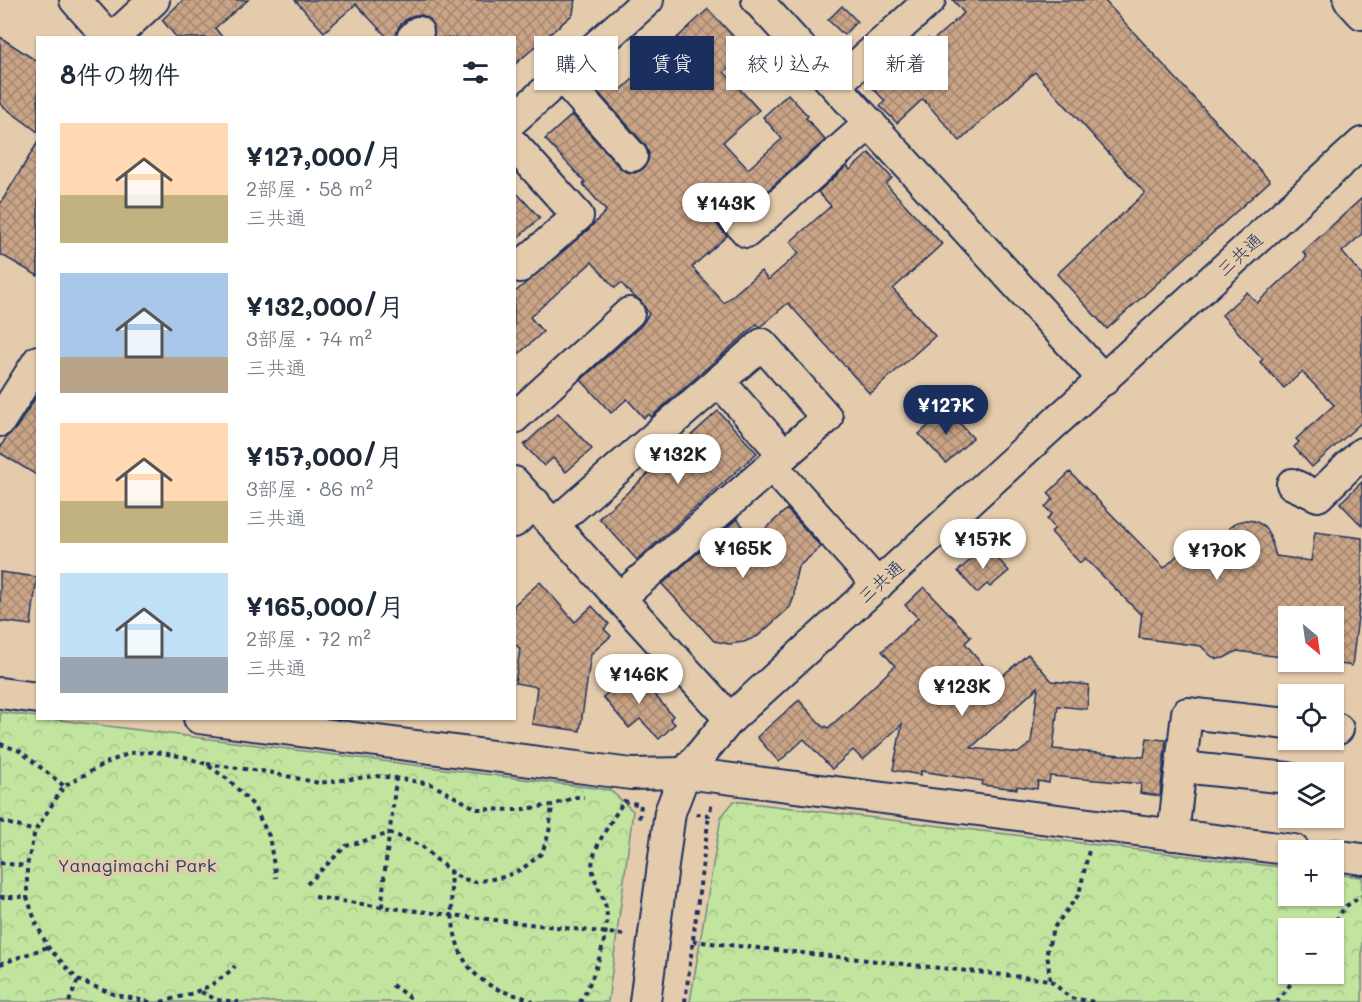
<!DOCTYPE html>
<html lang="ja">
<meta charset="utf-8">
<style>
:root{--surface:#fff;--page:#f2f2f3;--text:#1f2937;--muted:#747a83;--accent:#1b2f5e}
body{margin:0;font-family:Mali,"Klee One",sans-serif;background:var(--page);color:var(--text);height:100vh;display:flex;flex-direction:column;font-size:22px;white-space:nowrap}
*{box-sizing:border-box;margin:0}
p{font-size:20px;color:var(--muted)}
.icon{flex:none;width:33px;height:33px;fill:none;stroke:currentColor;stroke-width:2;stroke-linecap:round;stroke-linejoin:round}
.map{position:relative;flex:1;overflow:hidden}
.panel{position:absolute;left:36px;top:36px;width:480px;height:684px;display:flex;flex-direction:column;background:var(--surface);border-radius:0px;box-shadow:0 2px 4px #0004}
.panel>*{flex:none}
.hud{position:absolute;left:534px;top:36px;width:570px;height:54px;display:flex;gap:12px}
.needle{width:39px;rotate:151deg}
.controls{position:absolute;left:1278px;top:606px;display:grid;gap:12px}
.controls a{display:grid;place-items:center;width:66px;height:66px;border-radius:0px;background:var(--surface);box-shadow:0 2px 4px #0004;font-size:30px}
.price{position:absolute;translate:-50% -51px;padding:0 14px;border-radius:21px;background:#fff;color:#222;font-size:20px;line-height:39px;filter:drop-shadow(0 2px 3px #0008)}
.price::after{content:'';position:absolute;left:50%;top:36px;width:18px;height:14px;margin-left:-9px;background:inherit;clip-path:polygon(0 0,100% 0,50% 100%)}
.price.selected{background:var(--accent);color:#fff}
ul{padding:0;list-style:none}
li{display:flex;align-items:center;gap:18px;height:150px;padding:0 24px}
li span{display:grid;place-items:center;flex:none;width:168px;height:120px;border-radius:0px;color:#555}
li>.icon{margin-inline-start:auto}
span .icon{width:72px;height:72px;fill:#fffc;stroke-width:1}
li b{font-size:26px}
h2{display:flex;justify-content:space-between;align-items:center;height:72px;padding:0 24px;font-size:26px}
.pill{padding:0 21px;border-radius:0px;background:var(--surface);box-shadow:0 2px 4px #0004;font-size:21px;line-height:54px}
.pill.selected{background:var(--accent);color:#fff}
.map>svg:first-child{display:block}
.forest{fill:url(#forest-crowns);stroke:#6e8a7e;stroke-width:1.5;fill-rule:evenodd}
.building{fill:url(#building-cross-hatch);stroke:#1b2f5e;stroke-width:1.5;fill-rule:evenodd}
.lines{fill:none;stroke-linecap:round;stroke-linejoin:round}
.minor-casing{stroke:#1b2f5e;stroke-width:34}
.path{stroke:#1b2f5e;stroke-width:4;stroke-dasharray:4.5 4.5;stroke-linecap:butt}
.minor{stroke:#e4cbac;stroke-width:30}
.labels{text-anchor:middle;stroke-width:6;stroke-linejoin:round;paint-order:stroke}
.street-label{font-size:18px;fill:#1b2f5e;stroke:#e4cbac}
.park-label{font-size:18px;fill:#2c4164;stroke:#e4cbac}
</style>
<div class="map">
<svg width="1362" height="1002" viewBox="0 0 1362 1002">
<defs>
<pattern id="forest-crowns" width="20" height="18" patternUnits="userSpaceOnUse" patternTransform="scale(1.5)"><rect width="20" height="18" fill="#c1e49e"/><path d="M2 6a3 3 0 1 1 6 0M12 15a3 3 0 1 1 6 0" fill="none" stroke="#a5c48a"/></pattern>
<pattern id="building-cross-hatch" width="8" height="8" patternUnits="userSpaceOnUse" patternTransform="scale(1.5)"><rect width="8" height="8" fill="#caa486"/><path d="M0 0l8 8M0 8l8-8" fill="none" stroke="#a38671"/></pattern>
</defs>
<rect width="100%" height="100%" fill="#e4cbac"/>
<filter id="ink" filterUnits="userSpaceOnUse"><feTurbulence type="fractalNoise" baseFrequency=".0167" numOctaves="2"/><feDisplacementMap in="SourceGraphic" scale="12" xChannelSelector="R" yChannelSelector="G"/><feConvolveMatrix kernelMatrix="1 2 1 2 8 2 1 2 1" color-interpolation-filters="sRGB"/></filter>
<g filter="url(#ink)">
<g class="forest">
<path d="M0 712 37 717 38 718 52 719 610 790 633 811 608 1002H0Z"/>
<path d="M734 801 1288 868V896H1334V874L1362 877V1002H690L721 817ZM1288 928H1334V974H1288Z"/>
</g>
<g class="building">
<path d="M183 0H248L215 28 223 38H177L162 20Z"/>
<path d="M295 0H575L573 14 514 65V38H434V27L430 19 422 15H414L406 19 399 26 395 38H388L356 4 324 32Z"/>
<path d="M953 0H1104L1270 181 1107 329 1057 274 1145 193 1035 72 960 141 923 99 897 123 880 106 885 101 866 81 881 67 884 69 890 63 895 69 928 38 931 42 964 13Z"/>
<path d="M842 6 857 21 844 35 828 20Z"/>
<path d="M708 9 747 51 724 72 759 110 723 142 748 169 782 139 763 117 788 94 808 116 806 118 825 140 748 208 733 190 725 185H716L708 190 704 196 703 205 707 213 727 236 692 267 724 303 761 271 768 280 799 253 790 242 831 206 818 192 847 166 850 170 869 153 892 178 886 184 942 244 893 289 935 336 870 394 788 303 760 327 757 324 651 417 649 414 644 418 627 399 611 413 581 380 641 326 649 314 641 301 633 296 621 283 615 288 592 262 530 317 543 332 514 358V293L589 229 606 211 583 184 585 182 545 139 572 115 571 113 620 168 626 172 635 173 643 169 648 161 649 153 645 145 596 90 609 78 620 91Z"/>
<path d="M0 37 38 62V132L0 104Z"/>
<path d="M38 142V276L0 254V204Z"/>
<path d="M514 190 540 218 514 241Z"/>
<path d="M1362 198V234L1342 252 1362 275V422L1312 467 1294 447 1299 442 1296 439 1334 405 1302 372 1284 388 1260 362 1263 359 1222 315 1247 292 1257 303 1307 257 1303 252Z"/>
<path d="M38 394V476L0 453V448L7 436 15 430Z"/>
<path d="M947 409 973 438 946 463 919 434Z"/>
<path d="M718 411 757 453 637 560 599 518Z"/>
<path d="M558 413 592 449 566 472 553 458 544 466 524 445Z"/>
<path d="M1070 472 1164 568 1184 549 1223 554 1225 537 1229 528 1237 522 1246 520 1255 521 1264 526 1269 534 1276 556 1311 561 1315 532 1362 538V584L1352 666 1334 663V616H1288V658L1237 651 1224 658 1217 659 1211 656 1201 646 1139 638 1142 612 1140 614 1085 558 1080 563 1051 532 1055 528 1047 519 1052 514 1045 507 1053 499 1048 493Z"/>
<path d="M1362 482V526L1340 503Z"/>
<path d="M787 509 821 547 798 567 795 580 794 597 790 607 758 636 744 642 729 644 714 641 662 584 737 519 754 539Z"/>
<path d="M986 546 1009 571 990 587 987 584 977 593 958 571Z"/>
<path d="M0 572 37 577 31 625 0 621Z"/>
<path d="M540 582 575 622 592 606 609 624 604 629 611 636 591 654 580 731 532 724 537 687 515 683 520 649 514 643V605Z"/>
<path d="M924 587 971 637 965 643 996 681 1028 654 1052 681 1089 685 1087 709 1058 706 1053 749 1144 757 1147 738 1166 740 1160 796 1140 793 1141 784 1050 776 1049 783 1038 781 1037 789 1017 786V789L982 785 983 781 921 771V775L893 770 902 724 863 760 853 750 832 769 804 739 779 762 757 737 799 700 824 728 826 726 828 728 853 706 895 666 882 651 918 618 905 605ZM1038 687 1031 743 1018 753 971 748Z"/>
<path d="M633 670 673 716 670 719 675 724 659 739 640 719 629 728 603 697Z"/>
</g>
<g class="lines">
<defs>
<g id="minor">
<path d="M75 0 109 38"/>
<path d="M757 0 1104 380"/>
<path d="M1349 0 1362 14"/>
<path d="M113 38 154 0"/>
<path d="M412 38 418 32"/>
<path d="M562 77 632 156"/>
<path d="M835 85 930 0"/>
<path d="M514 119 648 0"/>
<path d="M514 145 578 216 520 267"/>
<path d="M720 202 747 232 870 123"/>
<path d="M719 381 762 344 827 418 784 455"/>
<path d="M514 418 629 313"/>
<path d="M0 421 38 361"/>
<path d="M772 466 878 585"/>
<path d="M514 482 730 719"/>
<path d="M1292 484 1318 496 1362 453"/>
<path d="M514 522 535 503"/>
<path d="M554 524 719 381 784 455 620 598"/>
<path d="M0 693 38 698"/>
<path d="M199 718 631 774 685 773 1294 850"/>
<path d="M1334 729H1338"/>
<path d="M1181 767 1288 778"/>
<path d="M1173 835 1187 713 1288 724"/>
<path d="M1334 855 1362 859"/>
<path d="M645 1002 670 812 685 773 730 719 1362 143"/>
</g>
</defs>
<use href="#minor" class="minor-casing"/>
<g class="path">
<path d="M0 744 20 751 64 786"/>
<path d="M207 764 268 772 319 783 375 776 396 778 431 784 477 809 517 810 552 805 577 797H584"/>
<path d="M696 814 709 815 712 803"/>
<path d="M0 821 35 831"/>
<path d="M0 863 27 866"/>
<path d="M450 870C453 915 447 962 493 987 506 994 521 995 533 1002"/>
<path d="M307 884 346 846 391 833 422 846 440 863 460 878 475 882 504 877 522 869 542 853 549 833 552 805"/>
<path d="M0 897H27"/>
<path d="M315 897 382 907 626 935"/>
<path d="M382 907C384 864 392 821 396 778"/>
<path d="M1330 928 1346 906 1362 896"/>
<path d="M693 941 1050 980 1070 998 1095 1002"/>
<path d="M0 964 48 947"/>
<path d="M1050 980 1047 952 1053 929 1079 894 1089 850"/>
<path d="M392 985 409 997V1002"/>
<path d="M201 992 217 1000 239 1002"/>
<path d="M69 1002 78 980"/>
<path d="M150 1002 116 995 78 980 48 947 36 923 27 897V866L35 831 64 786 104 764 130 753 155 752 185 757 206 764 230 781 253 805 269 836 276 878"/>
<path d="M161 1002C191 994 213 989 235 966"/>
<path d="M580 1002C593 981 611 933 606 908 603 893 589 875 593 859 598 839 613 819 624 801L641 805 639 819"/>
<path d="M685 1002 709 815"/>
<path d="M1277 1002 1298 974"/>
</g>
<use href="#minor" class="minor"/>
</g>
</g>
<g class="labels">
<g class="street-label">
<text transform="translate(1240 255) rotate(-43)" y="6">三共通</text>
<text transform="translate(881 582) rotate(-42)" y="6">三共通</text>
</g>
<g class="park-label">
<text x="137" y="872">Yanagimachi Park</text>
</g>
</g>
</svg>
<div class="controls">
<a><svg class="needle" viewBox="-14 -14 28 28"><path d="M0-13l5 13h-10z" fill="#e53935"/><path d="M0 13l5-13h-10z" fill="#747a83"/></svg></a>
<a><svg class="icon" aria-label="locate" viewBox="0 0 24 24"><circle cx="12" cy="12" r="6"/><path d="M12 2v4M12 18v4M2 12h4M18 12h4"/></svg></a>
<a><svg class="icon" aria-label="layers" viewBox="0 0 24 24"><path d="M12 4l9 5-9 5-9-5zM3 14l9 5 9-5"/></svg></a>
<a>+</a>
<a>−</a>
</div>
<b class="price" style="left:726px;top:234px">¥143K</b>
<b class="price selected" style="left:946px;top:436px">¥127K</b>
<b class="price" style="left:678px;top:485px">¥132K</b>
<b class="price" style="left:983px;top:570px">¥157K</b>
<b class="price" style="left:743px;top:579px">¥165K</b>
<b class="price" style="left:1217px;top:581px">¥170K</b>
<b class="price" style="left:639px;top:705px">¥146K</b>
<b class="price" style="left:962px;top:717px">¥123K</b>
<div class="hud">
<a class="pill">購入</a>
<a class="pill selected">賃貸</a>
<a class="pill">絞り込み</a>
<a class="pill">新着</a>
</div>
<section class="panel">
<h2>8件の物件<svg class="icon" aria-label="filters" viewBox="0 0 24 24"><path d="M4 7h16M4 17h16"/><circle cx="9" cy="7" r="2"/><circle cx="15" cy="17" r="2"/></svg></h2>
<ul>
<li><span style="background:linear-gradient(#ffd9b3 60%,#c2b280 0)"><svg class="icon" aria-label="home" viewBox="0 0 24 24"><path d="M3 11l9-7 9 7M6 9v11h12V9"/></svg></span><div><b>¥127,000/月</b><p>2部屋 · 58 m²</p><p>三共通</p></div></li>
<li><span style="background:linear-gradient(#a9c7e8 70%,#b9a48a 0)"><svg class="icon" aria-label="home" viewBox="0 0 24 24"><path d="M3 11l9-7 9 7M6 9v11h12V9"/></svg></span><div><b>¥132,000/月</b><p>3部屋 · 74 m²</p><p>三共通</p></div></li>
<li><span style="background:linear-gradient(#ffd9b3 65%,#c2b280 0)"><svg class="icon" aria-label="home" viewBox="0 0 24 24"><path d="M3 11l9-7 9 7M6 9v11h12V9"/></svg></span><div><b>¥157,000/月</b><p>3部屋 · 86 m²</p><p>三共通</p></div></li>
<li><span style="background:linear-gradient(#bfe0f5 70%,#9aa5b1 0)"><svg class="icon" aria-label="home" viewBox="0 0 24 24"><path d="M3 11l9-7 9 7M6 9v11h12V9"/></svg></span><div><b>¥165,000/月</b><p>2部屋 · 72 m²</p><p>三共通</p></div></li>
</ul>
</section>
</div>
